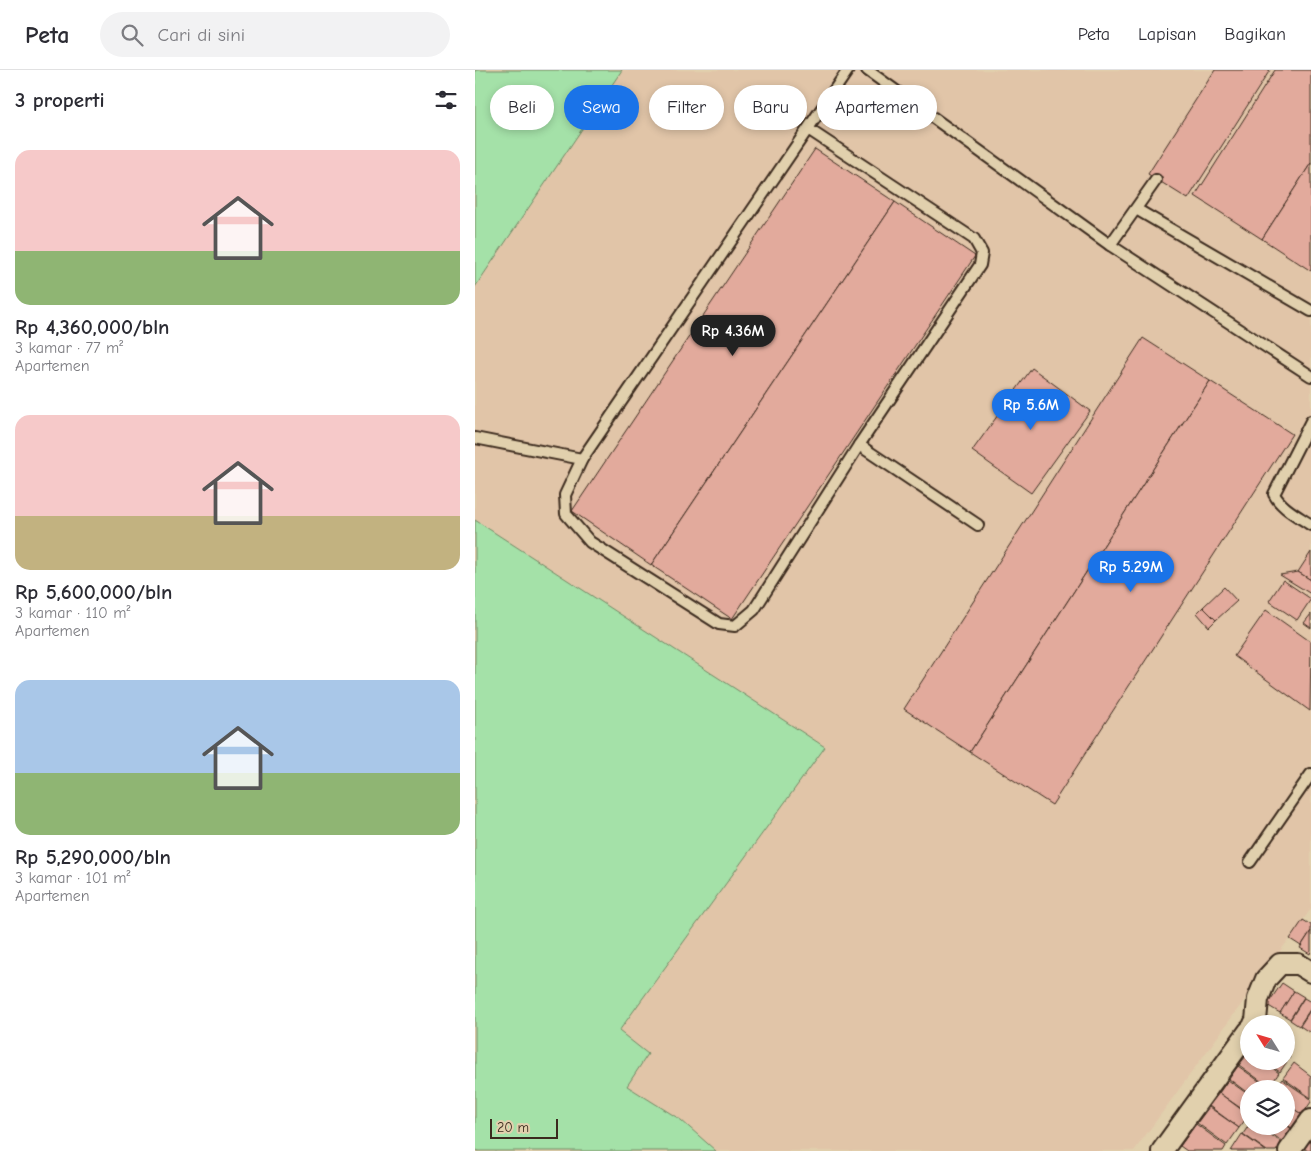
<!DOCTYPE html>
<html lang="id">
<meta charset="utf-8">
<style>
:root{--surface:#fff;--page:#f2f2f3;--text:#2b2b33;--muted:#7c7c81;--line:#e1e1e2;--accent:#1a73e8}
body{margin:0;font-family:"Comic Neue",sans-serif;background:var(--page);color:var(--text);height:100vh;display:flex;flex-direction:column;font-size:19px;white-space:nowrap}
*{box-sizing:border-box;margin:0}
p{font-size:16px;color:var(--muted)}
.icon{flex:none;width:28px;height:28px;fill:none;stroke:currentColor;stroke-width:2;stroke-linecap:round;stroke-linejoin:round}
.map{position:relative;flex:1;overflow:hidden}
.drawer{display:flex;flex-direction:column;background:var(--surface);width:475px}
.drawer>*{flex:none}
.hud{position:absolute;left:15px;top:15px;width:475px;height:45px;display:flex;gap:10px}
.needle{width:32px;rotate:307deg}
.fabs{position:absolute;left:765px;top:945px;display:grid;gap:10px}
.fabs a{display:grid;place-items:center;width:55px;height:55px;border-radius:50%;background:var(--surface);box-shadow:0 2px 8px #0003;font-size:25px}
.scale{position:absolute;left:15px;bottom:12px;width:68px;box-sizing:border-box;padding-left:5px;border:2px solid #3b2a1e;border-top:0;font-size:14px;line-height:18px;white-space:nowrap;color:#3b2a1e;-webkit-text-stroke:4px #e1d0ad;paint-order:stroke}
.price{position:absolute;translate:-50% -42px;padding:0 11px;border-radius:18px;background:var(--accent);color:#fff;font-size:16px;line-height:32px;filter:drop-shadow(0 1px 2px #0008)}
.price::after{content:'';position:absolute;left:50%;top:30px;width:15px;height:11px;margin-left:-8px;background:inherit;clip-path:polygon(0 0,100% 0,50% 100%)}
.price.selected{background:#222;color:#fff}
ul{padding:0;list-style:none}
li{display:grid;align-content:center;gap:10px;height:265px;padding:0 15px}
li span{display:grid;place-items:center;height:155px;border-radius:15px;color:#555}
li>.icon{margin-inline-start:auto}
span .icon{width:90px;height:90px;fill:#fffc;stroke-width:1}
li b{font-size:21px}
h2{display:flex;justify-content:space-between;align-items:center;height:60px;padding:0 15px;font-size:21px}
.tag{padding:0 18px;border-radius:22px;background:var(--surface);box-shadow:0 2px 8px #0003;font-size:18px;line-height:45px}
.tag.selected{background:var(--accent);color:#fff}
header{display:flex;align-items:center;gap:30px;box-sizing:border-box;height:70px;padding:0 25px;background:var(--surface);border-bottom:1px solid var(--line)}
header strong{font-size:24px}
nav{display:flex;gap:28px;margin-inline-start:auto;font-size:18px}
.search{width:350px;height:45px;background:var(--page);display:flex;align-items:center;gap:12px;box-sizing:border-box;padding:0 18px;border-radius:28px;color:var(--muted);font-size:19px}
main{display:flex;flex:1;min-height:0}
.map>svg:first-child{display:block}
.built{fill:#e1c5a8}
.green{fill:#a4e1a8;stroke:#708663}
.building{fill:#e2aa9c;stroke:#3b2a1e}
.lines{fill:none;stroke-linecap:round;stroke-linejoin:round}
.service-casing{stroke:#3b2a1e;stroke-width:14}
.minor-casing{stroke:#3b2a1e;stroke-width:24}
.service{stroke:#e1d0ad;stroke-width:10}
.minor{stroke:#e1d0ad;stroke-width:20}
</style>
<header>
<strong>Peta</strong>
<div class="search"><svg class="icon" aria-label="search" viewBox="0 0 24 24"><circle cx="10" cy="10" r="6"/><path d="M15 15l6 6"/></svg>Cari di sini</div>
<nav><a>Peta</a><a>Lapisan</a><a>Bagikan</a></nav>
</header>
<main>
<section class="drawer">
<h2>3 properti<svg class="icon" aria-label="filters" viewBox="0 0 24 24"><path d="M4 7h16M4 17h16"/><circle cx="9" cy="7" r="2"/><circle cx="15" cy="17" r="2"/></svg></h2>
<ul>
<li><span style="background:linear-gradient(#f6c9c9 65%,#8fb573 0)"><svg class="icon" aria-label="home" viewBox="0 0 24 24"><path d="M3 11l9-7 9 7M6 9v11h12V9"/></svg></span><div><b>Rp 4,360,000/bln</b><p>3 kamar · 77 m²</p><p>Apartemen</p></div></li>
<li><span style="background:linear-gradient(#f6c9c9 65%,#c2b280 0)"><svg class="icon" aria-label="home" viewBox="0 0 24 24"><path d="M3 11l9-7 9 7M6 9v11h12V9"/></svg></span><div><b>Rp 5,600,000/bln</b><p>3 kamar · 110 m²</p><p>Apartemen</p></div></li>
<li><span style="background:linear-gradient(#a9c7e8 60%,#8fb573 0)"><svg class="icon" aria-label="home" viewBox="0 0 24 24"><path d="M3 11l9-7 9 7M6 9v11h12V9"/></svg></span><div><b>Rp 5,290,000/bln</b><p>3 kamar · 101 m²</p><p>Apartemen</p></div></li>
</ul>
</section>
<div class="map">
<svg width="836" height="1081" viewBox="0 0 836 1081">
<rect width="100%" height="100%" fill="#e1d0ad"/>
<filter id="ink" filterUnits="userSpaceOnUse"><feTurbulence type="fractalNoise" baseFrequency=".02" numOctaves="2"/><feDisplacementMap in="SourceGraphic" scale="10" xChannelSelector="R" yChannelSelector="G"/><feConvolveMatrix kernelMatrix="1 2 1 2 8 2 1 2 1" color-interpolation-filters="sRGB"/></filter>
<g filter="url(#ink)">
<path class="built" d="M147 0H836V839L659 1081H241L206 1050 152 1016 144 962 350 677 0 450V217Z"/>
<g class="green">
<path d="M0 0H147L0 217Z"/>
<path d="M0 450 350 677 144 961 173 984 152 1016 206 1050 241 1081H3L0 1079Z"/>
</g>
<g class="building">
<path d="M740 0H795L713 129 673 104Z"/>
<path d="M800 0H836V93L787 169 720 126Z"/>
<path d="M340 79 420 132 176 495 97 441Z"/>
<path d="M836 93V201L787 169Z"/>
<path d="M420 132 500 186 257 549 176 495Z"/>
<path d="M668 268 735 311 495 682 429 639Z"/>
<path d="M557 298 615 341 556 423 497 381Z"/>
<path d="M735 311 817 364 577 735 495 682Z"/>
<path d="M836 482V510L823 502Z"/>
<path d="M823 502 836 510V524L805 505Z"/>
<path d="M808 510 836 529 822 550 794 531Z"/>
<path d="M749 517 762 531 741 550 728 537Z"/>
<path d="M728 537 741 550 734 557 722 543Z"/>
<path d="M791 540 836 572 835 641 759 586Z"/>
<path d="M836 544V558L829 553Z"/>
<path d="M828 850 836 855V861L826 876 815 869Z"/>
<path d="M836 861V881L835 884 825 878Z"/>
<path d="M807 913 819 921 805 943 792 935Z"/>
<path d="M819 921 829 927 815 949 805 943Z"/>
<path d="M829 928 836 932V938L824 956 815 950Z"/>
<path d="M836 939V959L834 962 825 956Z"/>
<path d="M774 982V991H788L804 1003 794 1017 764 995Z"/>
<path d="M811 984 815 987 805 1002 789 991H811Z"/>
<path d="M819 993 836 1006V1028L808 1008Z"/>
<path d="M763 996 794 1018 793 1019H774V1024L754 1009Z"/>
<path d="M807 1009 836 1029V1032L827 1045 811 1033V1019H800Z"/>
<path d="M753 1010 774 1025V1044L744 1023Z"/>
<path d="M744 1023 774 1045 764 1058 734 1036Z"/>
<path d="M811 1034 828 1045 818 1059 811 1054Z"/>
<path d="M734 1037 764 1058 752 1075 722 1053Z"/>
<path d="M721 1054 751 1076 748 1081H712L705 1076Z"/>
<path d="M774 1055 784 1056 807 1073 801 1081H792L768 1064Z"/>
<path d="M811 1055 817 1059 808 1072 786 1056H811Z"/>
<path d="M767 1064 791 1081H756Z"/>
<path d="M836 1065V1081H833L827 1077Z"/>
</g>
<g class="lines">
<defs>
<g id="service">
<path d="M392 0 635 175 836 306"/>
<path d="M333 59 499 169 507 183 505 195 384 375 279 540 260 556 244 554 115 472 91 444 90 425 107 389 373 0"/>
<path d="M661 139 836 241"/>
<path d="M635 175 681 110"/>
<path d="M836 351 799 424C806 438 823 446 836 455"/>
<path d="M0 368 107 389"/>
<path d="M384 375 503 455"/>
<path d="M775 792 836 704"/>
</g>
<g id="minor">
<path d="M779 954 781 951 783 929 791 909 805 894H823L836 902"/>
<path d="M687 1081 774 961"/>
<path d="M814 1081 836 1050"/>
</g>
</defs>
<use href="#service" class="service-casing"/>
<use href="#minor" class="minor-casing"/>
<use href="#service" class="service"/>
<use href="#minor" class="minor"/>
</g>
</g>
</svg>
<div class="fabs">
<a><svg class="needle" viewBox="-14 -14 28 28"><path d="M0-13l5 13h-10z" fill="#e53935"/><path d="M0 13l5-13h-10z" fill="#7c7c81"/></svg></a>
<a><svg class="icon" aria-label="layers" viewBox="0 0 24 24"><path d="M12 4l9 5-9 5-9-5zM3 14l9 5 9-5"/></svg></a>
</div>
<div class="scale">20 m</div>
<b class="price selected" style="left:258px;top:287px">Rp 4.36M</b>
<b class="price" style="left:556px;top:361px">Rp 5.6M</b>
<b class="price" style="left:656px;top:523px">Rp 5.29M</b>
<div class="hud">
<a class="tag">Beli</a>
<a class="tag selected">Sewa</a>
<a class="tag">Filter</a>
<a class="tag">Baru</a>
<a class="tag">Apartemen</a>
</div>
</div>
</main>
